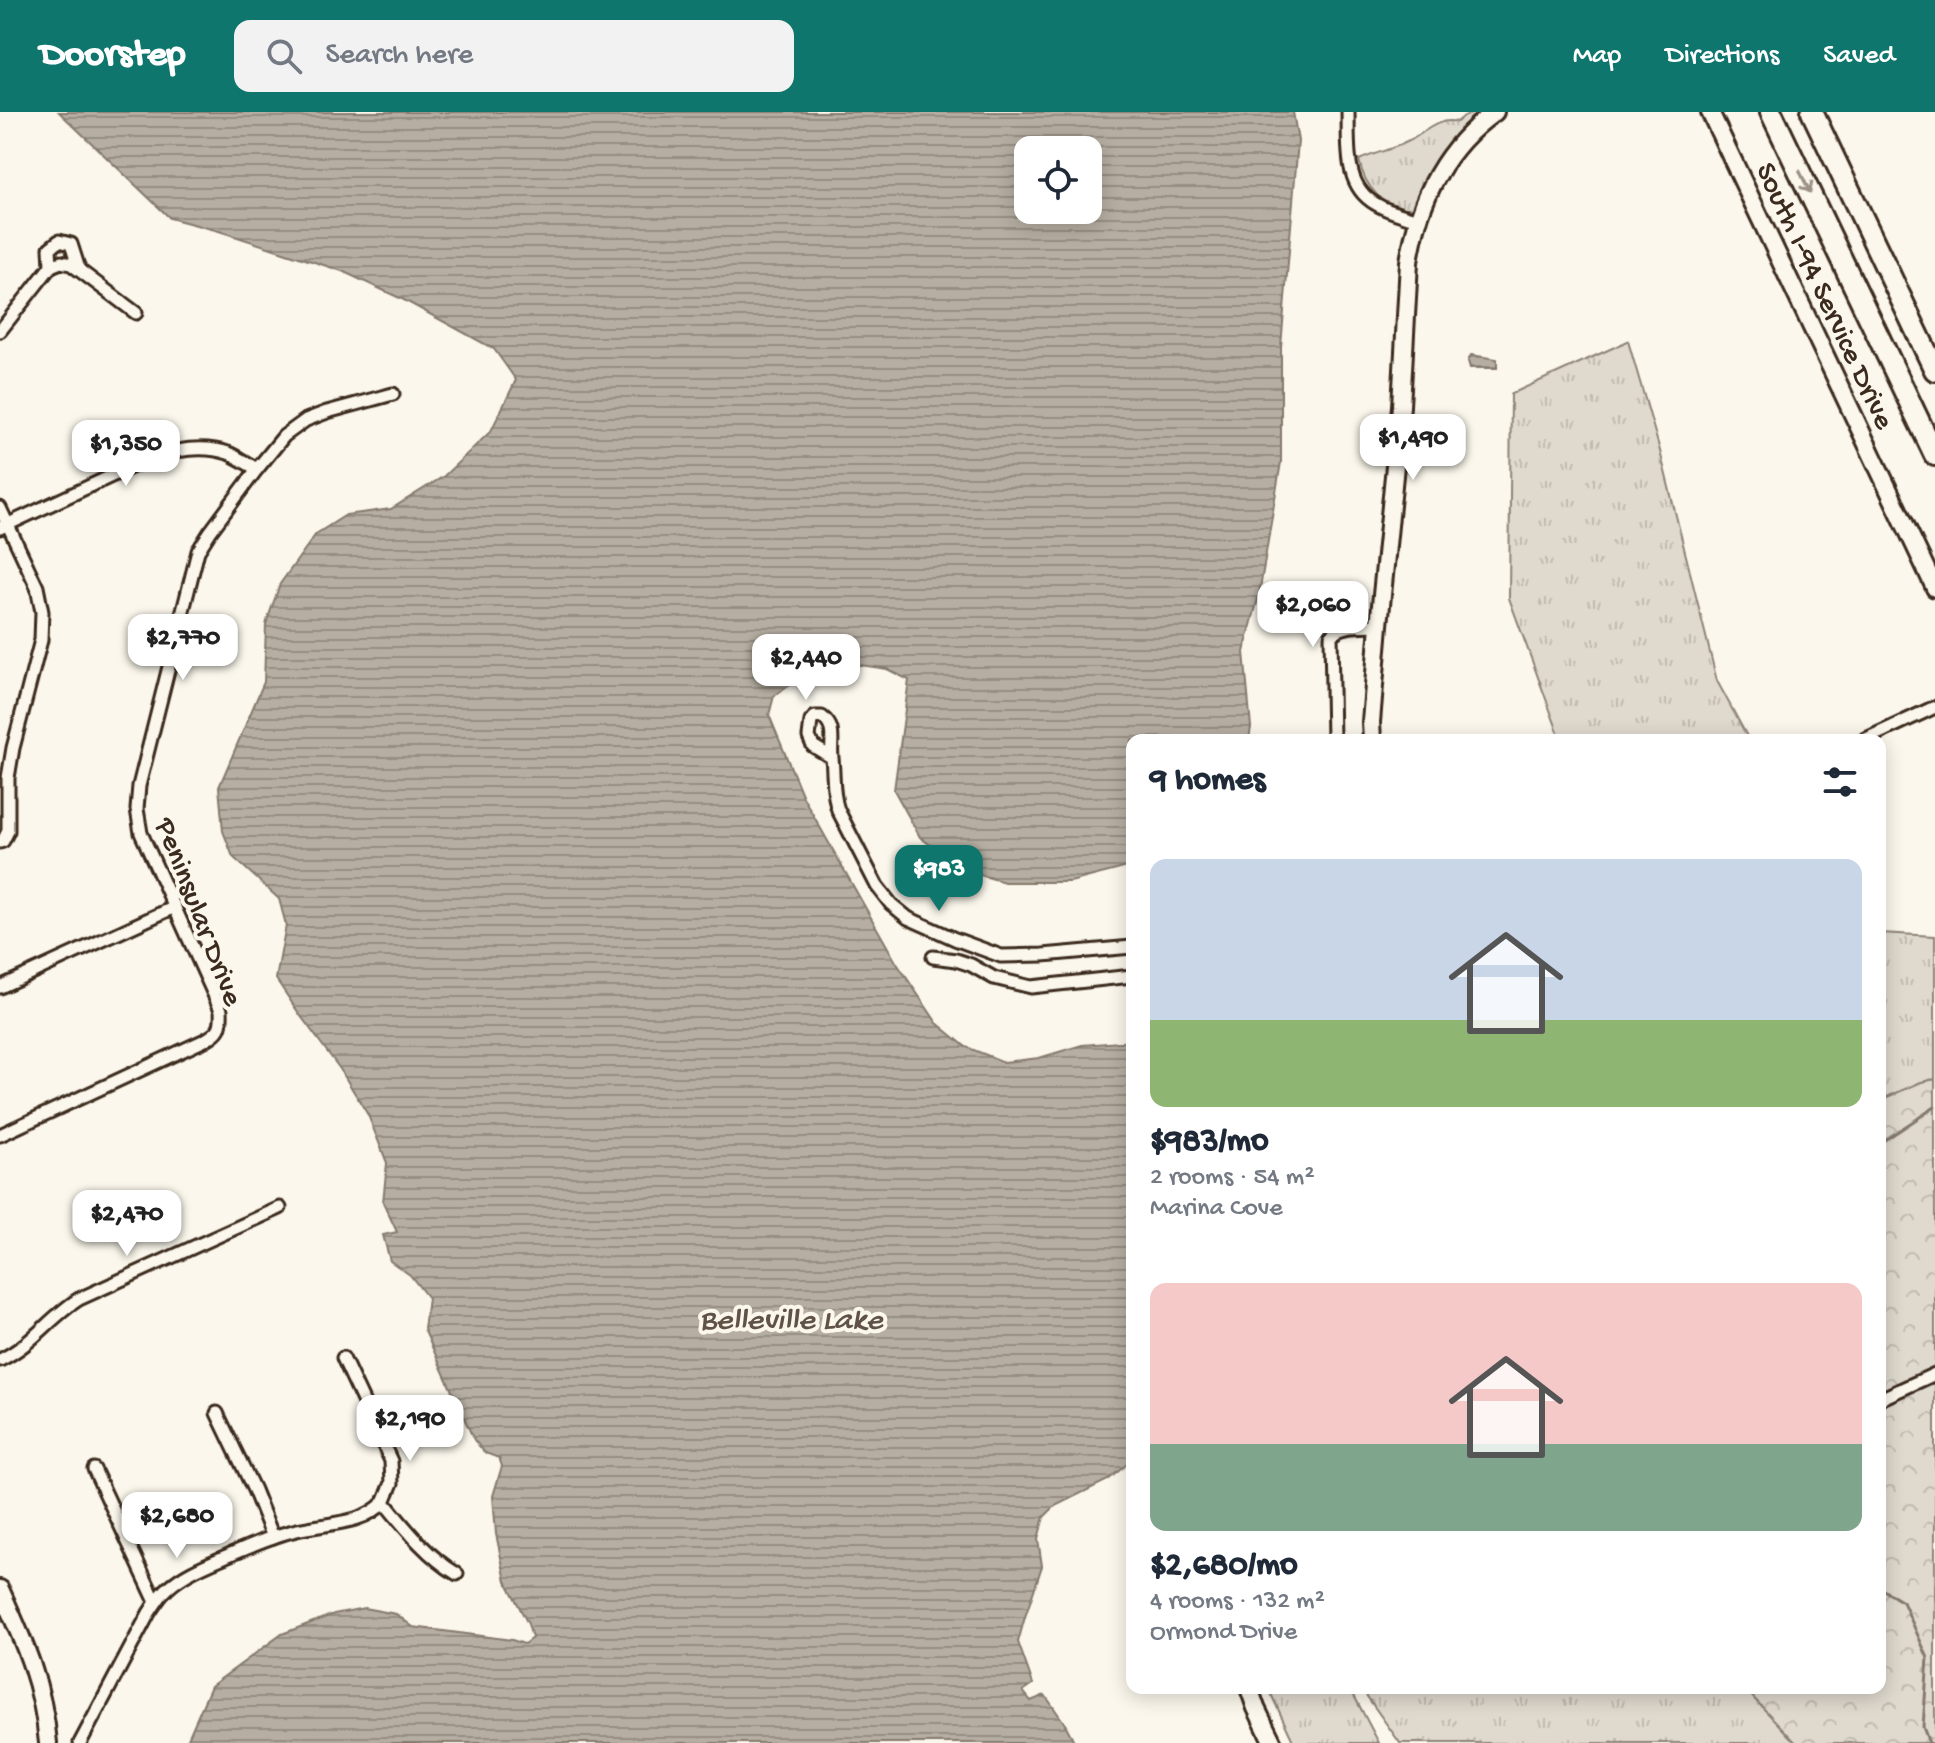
<!DOCTYPE html>
<meta charset="utf-8">
<style>
:root{--surface:#fff;--page:#f2f2f3;--text:#1f2937;--muted:#747a83;--accent:#0f766e}
body{margin:0;font-family:"Gochi Hand",sans-serif;background:var(--page);color:var(--text);height:100vh;display:flex;flex-direction:column;font-size:30px;white-space:nowrap}
*{box-sizing:border-box;margin:0}
p{font-size:26px;color:var(--muted)}
.icon{flex:none;width:44px;height:44px;fill:none;stroke:currentColor;stroke-width:2;stroke-linecap:round;stroke-linejoin:round}
.map{position:relative;flex:1;overflow:hidden}
.details{position:absolute;left:1126px;top:622px;width:760px;height:960px;display:flex;flex-direction:column;background:var(--surface);border-radius:16px;box-shadow:0 4px 20px #0003}
.details>*{flex:none}
.buttons{position:absolute;left:1014px;top:24px;display:grid;gap:16px}
.buttons a{display:grid;place-items:center;width:88px;height:88px;border-radius:16px;background:var(--surface);box-shadow:0 4px 20px #0003;font-size:40px}
.price{position:absolute;translate:-50% -68px;padding:0 18px;border-radius:16px;background:#fff;color:#222;font-size:26px;line-height:52px;filter:drop-shadow(0 2px 4px #0008)}
.price::after{content:'';position:absolute;left:50%;top:48px;width:24px;height:18px;margin-left:-12px;background:inherit;clip-path:polygon(0 0,100% 0,50% 100%)}
.price.selected{background:var(--accent);color:#fff}
ul{padding:0;list-style:none}
li{display:grid;align-content:center;gap:16px;height:424px;padding:0 24px}
li span{display:grid;place-items:center;height:248px;border-radius:16px;color:#555}
li>.icon{margin-inline-start:auto}
span .icon{width:144px;height:144px;fill:#fffc;stroke-width:1}
li b{font-size:34px}
h2{display:flex;justify-content:space-between;align-items:center;height:96px;padding:0 24px;font-size:34px}
header{display:flex;align-items:center;gap:48px;box-sizing:border-box;height:112px;padding:0 40px;background:var(--accent);color:#fff}
header strong{font-size:38px}
nav{display:flex;gap:44px;margin-inline-start:auto;font-size:28px}
.search{width:560px;height:72px;background:var(--page);display:flex;align-items:center;gap:20px;box-sizing:border-box;padding:0 28px;border-radius:16px;color:var(--muted);font-size:30px}
.map>svg:first-child{display:block}
.forest{fill:url(#forest-crowns);stroke:#8d8276;stroke-width:2}
.park{fill:url(#park-tufts);stroke:#8d8276;stroke-width:2}
.water{fill:url(#water-rules);stroke:#85796d;stroke-width:2;fill-rule:evenodd}
.lines{fill:none;stroke-linecap:round;stroke-linejoin:round}
.stream{stroke:#85796d;stroke-width:3}
.street-casing{stroke:#3b2a1e;stroke-width:17}
.secondary-casing{stroke:#3b2a1e;stroke-width:22}
.highway-casing{stroke:#3b2a1e;stroke-width:26}
.street{stroke:#fbf7ec;stroke-width:11}
.secondary{stroke:#fbf7ec;stroke-width:16}
.highway{stroke:#fbf7ec;stroke-width:20}
.oneway{stroke:#9b9085}
.labels{text-anchor:middle;stroke-width:8;stroke-linejoin:round;paint-order:stroke}
.street-label{font-size:30px;fill:#3b2a1e;stroke:#fbf7ec}
.water-label{font-size:32px;font-style:italic;fill:#605246;stroke:#fbf7ec}
</style>
<header>
<strong>Doorstep</strong>
<div class="search"><svg class="icon" aria-label="search" viewBox="0 0 24 24"><circle cx="10" cy="10" r="6"/><path d="M15 15l6 6"/></svg>Search here</div>
<nav><a>Map</a><a>Directions</a><a>Saved</a></nav>
</header>
<div class="map">
<svg width="1935" height="1631" viewBox="0 0 1935 1631">
<defs>
<pattern id="forest-crowns" width="20" height="18" patternUnits="userSpaceOnUse" patternTransform="scale(2)"><rect width="20" height="18" fill="#dfd9ce"/><path d="M2 6a3 3 0 1 1 6 0M12 15a3 3 0 1 1 6 0" fill="none" stroke="#c0bab0"/></pattern>
<pattern id="park-tufts" width="24" height="20" patternUnits="userSpaceOnUse" patternTransform="scale(2)"><rect width="24" height="20" fill="#dfd9ce"/><path d="M3 7l-1-3M5 7V3M7 7l1-3M15 17l-1-3M17 17v-4M19 17l1-3" fill="none" stroke="#c0bab0"/></pattern>
<pattern id="water-rules" width="6" height="5" patternUnits="userSpaceOnUse" patternTransform="scale(2)"><rect width="6" height="5" fill="#b6aea2"/><path d="M0 2.5h6" fill="none" stroke="#958e83"/></pattern>
</defs>
<rect width="100%" height="100%" fill="#fbf7ec"/>
<filter id="ink" filterUnits="userSpaceOnUse"><feTurbulence type="fractalNoise" baseFrequency=".0125" numOctaves="2"/><feDisplacementMap in="SourceGraphic" scale="16" xChannelSelector="R" yChannelSelector="G"/><feConvolveMatrix kernelMatrix="1 2 1 2 8 2 1 2 1" color-interpolation-filters="sRGB"/></filter>
<g filter="url(#ink)">
<path class="forest" d="M1935 967V1631H1796L1744 1576H1880V988L1921 970Z"/>
<g class="park">
<path d="M1474 0H1482C1453 25 1427 58 1414 95 1385 101 1364 74 1359 48 1375 41 1393 37 1409 29 1425 21 1437 5 1457 10L1464 4Z"/>
<path d="M1628 229 1659 335 1717 569 1749 628H1561L1509 486 1511 282Z"/>
<path d="M1880 821 1935 824V967L1921 970 1880 988Z"/>
<path d="M1285 1576H1350L1379 1631H1294L1271 1582Z"/>
<path d="M1361 1576H1744L1796 1631H1400Z"/>
</g>
<g class="water">
<path d="M59 0H1293L1298 29 1281 235V350L1259 483 1244 540 1251 615 1249 628H1132V754L1070 770H1004L963 758 920 725 894 678 909 568 887 557 827 548 774 584 769 603 803 685 896 850 937 911 966 935 1004 950 1039 946 1082 933 1132 929V1348L1108 1368 1055 1394 1044 1405 1038 1427 1042 1454 1025 1505 1018 1530 1033 1572 1023 1579 1031 1589 1045 1583 1065 1612 1075 1631H186L211 1574 282 1522 334 1502 364 1496 396 1502 413 1515 512 1528 524 1532 532 1526 528 1512 506 1469 496 1422 493 1384 502 1354 499 1346 485 1341 474 1328 424 1217 428 1186 410 1163 390 1149 383 1123 397 1120 383 1090 387 1051 368 1003 340 957 300 903 276 867 286 813 279 787 233 745 223 719 219 675 264 570 266 512 280 472 316 422 346 403 391 397 444 364 491 319 516 268 494 237 404 188 342 159 219 119 170 106ZM1028 38H1088V98H1028Z"/>
<path d="M1471 243 1497 247V256H1470L1468 249Z"/>
</g>
<g class="lines">
<g class="stream">
<path d="M1880 1031 1935 995"/>
<path d="M1880 1476 1903 1490 1928 1546 1923 1615 1929 1631"/>
</g>
<defs>
<g id="street">
<path d="M1348 0C1349 32 1343 74 1376 92 1388 100 1404 103 1418 108"/>
<path d="M51 154 50 136 59 129 71 132 79 157"/>
<path d="M0 219 51 154 61 150 71 152 136 201"/>
<path d="M0 396 37 475 42 500 41 528 13 636 8 666V719L3 729 0 730"/>
<path d="M0 416 150 346C174 338 202 332 228 341 238 345 247 352 257 357"/>
<path d="M1333 628 1331 524C1341 511 1364 514 1379 513"/>
<path d="M1864 628 1935 595"/>
<path d="M831 645 813 634 809 625 811 609 815 605H822C837 616 830 630 832 646 834 663 832 682 838 698L877 774 891 792 908 806 955 827 1001 844 1043 843 1132 835"/>
<path d="M933 845 956 848 971 853 994 866 1031 875 1132 864"/>
<path d="M0 875 175 795"/>
<path d="M0 1023 205 928C220 920 222 915 221 898L141 721 137 697 139 674 198 439 210 420 257 357 284 324 306 308 327 300 393 282"/>
<path d="M343 1246 391 1349 392 1371 384 1390C406 1417 427 1444 457 1462"/>
<path d="M0 1248C32 1233 50 1205 79 1187L280 1096"/>
<path d="M1880 1287 1935 1262"/>
<path d="M217 1301 254 1378 273 1425"/>
<path d="M94 1357 156 1490"/>
<path d="M80 1631 149 1501C155 1492 160 1483 168 1476 187 1459 211 1451 233 1441 254 1432 275 1423 297 1418 326 1411 363 1413 384 1390"/>
</g>
<g id="secondary">
<path d="M1710 0 1935 476"/>
<path d="M1372 628 1371 610 1379 513 1401 294 1409 150C1418 90 1444 36 1495 0"/>
<path d="M0 1477C24 1530 43 1571 48 1631"/>
<path d="M1249 1576 1256 1596 1273 1631"/>
</g>
<g id="highway">
<path d="M1771 0 1935 343"/>
<path d="M1812 0 1935 258"/>
</g>
</defs>
<use href="#street" class="street-casing"/>
<use href="#secondary" class="secondary-casing"/>
<use href="#highway" class="highway-casing"/>
<use href="#street" class="street"/>
<use href="#secondary" class="secondary"/>
<use href="#highway" class="highway"/>
</g>
<defs><path id="oneway-shaft" d="M-6 0H5M1.5-3L5.5 0L1.5 3" fill="none" stroke-width="1.6" stroke-linecap="round" stroke-linejoin="round" transform="scale(2)"/></defs>
<use class="oneway" href="#oneway-shaft" transform="translate(1805 70) rotate(64)"/>
</g>
<g class="labels">
<g class="street-label">
<text transform="translate(1827 183) rotate(65)" y="10">South I-94 Service Drive</text>
<text transform="translate(201 799) rotate(69)" y="10">Peninsular Drive</text>
</g>
<g class="water-label">
<text x="791" y="1216">Belleville Lake</text>
</g>
</g>
</svg>
<div class="buttons">
<a><svg class="icon" aria-label="locate" viewBox="0 0 24 24"><circle cx="12" cy="12" r="6"/><path d="M12 2v4M12 18v4M2 12h4M18 12h4"/></svg></a>
</div>
<b class="price" style="left:1413px;top:370px">$1,490</b>
<b class="price" style="left:126px;top:376px">$1,350</b>
<b class="price" style="left:1313px;top:537px">$2,060</b>
<b class="price" style="left:183px;top:570px">$2,770</b>
<b class="price" style="left:806px;top:590px">$2,440</b>
<b class="price selected" style="left:939px;top:801px">$983</b>
<b class="price" style="left:127px;top:1146px">$2,470</b>
<b class="price" style="left:410px;top:1351px">$2,190</b>
<b class="price" style="left:177px;top:1448px">$2,680</b>
<section class="details">
<h2>9 homes<svg class="icon" aria-label="filters" viewBox="0 0 24 24"><path d="M4 7h16M4 17h16"/><circle cx="9" cy="7" r="2"/><circle cx="15" cy="17" r="2"/></svg></h2>
<ul>
<li><span style="background:linear-gradient(#c9d6e8 65%,#8fb573 0)"><svg class="icon" aria-label="home" viewBox="0 0 24 24"><path d="M3 11l9-7 9 7M6 9v11h12V9"/></svg></span><div><b>$983/mo</b><p>2 rooms · 54 m²</p><p>Marina Cove</p></div></li>
<li><span style="background:linear-gradient(#f6c9c9 65%,#7fa58c 0)"><svg class="icon" aria-label="home" viewBox="0 0 24 24"><path d="M3 11l9-7 9 7M6 9v11h12V9"/></svg></span><div><b>$2,680/mo</b><p>4 rooms · 132 m²</p><p>Ormond Drive</p></div></li>
</ul>
</section>
</div>
